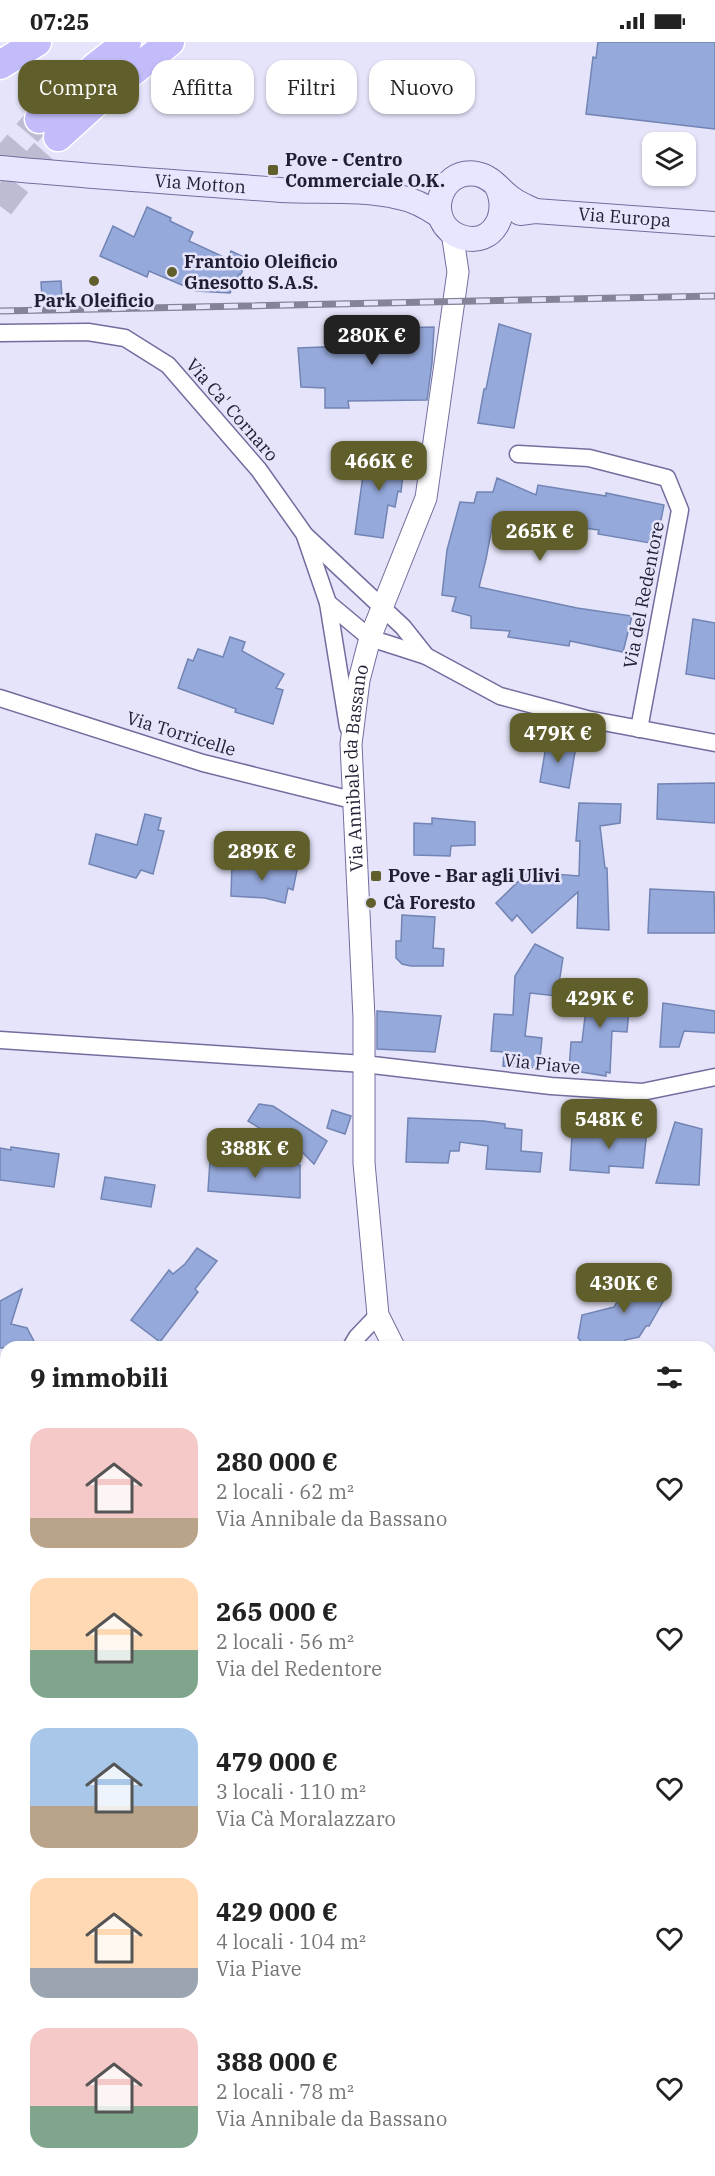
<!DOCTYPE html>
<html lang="it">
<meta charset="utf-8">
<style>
:root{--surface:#fff;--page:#f2f2f2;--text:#222;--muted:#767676;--accent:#605f2c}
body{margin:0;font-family:"IBM Plex Serif",serif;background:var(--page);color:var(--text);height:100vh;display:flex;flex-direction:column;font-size:22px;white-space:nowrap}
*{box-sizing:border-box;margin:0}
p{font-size:20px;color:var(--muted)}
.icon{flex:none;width:33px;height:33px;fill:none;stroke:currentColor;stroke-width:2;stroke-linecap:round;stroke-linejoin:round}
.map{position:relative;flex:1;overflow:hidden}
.sheet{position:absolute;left:0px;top:1299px;width:716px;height:836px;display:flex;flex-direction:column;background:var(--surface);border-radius:18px 18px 0 0;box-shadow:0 2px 4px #0004}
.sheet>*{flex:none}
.guide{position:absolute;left:18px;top:18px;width:680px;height:54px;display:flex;gap:12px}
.fabs{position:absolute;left:642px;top:90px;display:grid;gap:12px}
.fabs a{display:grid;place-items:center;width:54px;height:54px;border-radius:12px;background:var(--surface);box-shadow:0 2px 4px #0004;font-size:30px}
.price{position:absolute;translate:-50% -51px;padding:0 14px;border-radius:12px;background:var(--accent);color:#fff;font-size:20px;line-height:39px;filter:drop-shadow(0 2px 3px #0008)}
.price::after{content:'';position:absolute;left:50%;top:36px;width:18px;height:14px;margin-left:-9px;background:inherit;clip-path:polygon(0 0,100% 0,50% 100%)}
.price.active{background:#222;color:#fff}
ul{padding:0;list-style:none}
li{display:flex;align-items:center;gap:18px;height:150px;padding:0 30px}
li span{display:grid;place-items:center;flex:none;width:168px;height:120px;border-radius:18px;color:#555}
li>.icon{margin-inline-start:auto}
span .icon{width:72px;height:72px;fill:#fffc;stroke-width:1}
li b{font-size:26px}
h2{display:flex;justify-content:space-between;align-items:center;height:72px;padding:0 30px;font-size:26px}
.chip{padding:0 21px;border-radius:18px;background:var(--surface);box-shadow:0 2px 4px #0004;font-size:21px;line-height:54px}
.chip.active{background:var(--accent);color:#fff}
.status{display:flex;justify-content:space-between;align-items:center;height:42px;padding:0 30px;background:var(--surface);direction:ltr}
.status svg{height:16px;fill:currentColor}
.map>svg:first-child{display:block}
.building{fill:#96a9db;stroke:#7184b3;stroke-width:1.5}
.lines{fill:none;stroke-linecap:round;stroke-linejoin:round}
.trunk-tunnel{stroke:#bebcd2;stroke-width:28;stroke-dasharray:28 14;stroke-linecap:butt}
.minor-casing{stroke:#726d9e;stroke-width:19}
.tertiary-casing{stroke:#726d9e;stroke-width:23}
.secondary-casing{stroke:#726d9e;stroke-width:26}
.trunk-casing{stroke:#fff;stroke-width:31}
.minor{stroke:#fff;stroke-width:16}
.tertiary{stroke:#fff;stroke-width:21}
.secondary{stroke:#e8e6fe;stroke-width:24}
.trunk{stroke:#c2bcfb;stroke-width:28}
.rail-casing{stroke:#848398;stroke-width:7}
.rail{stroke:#e5e4fa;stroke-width:4.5;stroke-dasharray:14;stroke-linecap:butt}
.poi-dot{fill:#605f2c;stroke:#e5e4fa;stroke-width:2}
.labels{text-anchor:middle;stroke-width:5;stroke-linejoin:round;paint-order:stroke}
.poi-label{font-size:18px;font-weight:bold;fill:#201e32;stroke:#e5e4fa;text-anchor:start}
.street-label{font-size:18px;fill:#201e32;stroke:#e5e4fa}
</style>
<div class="status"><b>07:25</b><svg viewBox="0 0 49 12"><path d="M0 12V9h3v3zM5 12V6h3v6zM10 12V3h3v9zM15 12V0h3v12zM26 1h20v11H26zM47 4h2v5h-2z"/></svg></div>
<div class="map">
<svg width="715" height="2134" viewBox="0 0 715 2134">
<rect width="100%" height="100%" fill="#e5e4fa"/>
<g class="building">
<path d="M598 0H715V87L586 72 593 15 596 16Z"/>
<path d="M147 165 171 176 170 179 193 190 189 199 228 217 231 209 246 216 241 233 239 232 230 251 196 249 149 229 147 235 100 214 113 184 134 195Z"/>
<path d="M61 239 62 257H42L41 240Z"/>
<path d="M499 282 531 292 514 386 478 381 484 347H486Z"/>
<path d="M434 285 432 321 427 358 348 359 349 366H325V346L301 345 298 306 348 304 349 287Z"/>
<path d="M366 411 405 414 401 450 398 449 395 465 388 463 383 496 355 492Z"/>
<path d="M497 436 536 453 538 443 606 454V451L664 463 656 502 598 492 599 488 494 475 486 517 479 545 577 566 632 574 623 610 570 599 569 604 508 595 510 589 471 586V574L452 569 456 555 442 553 447 508 460 460 474 461 477 450H493Z"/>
<path d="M693 577 715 581V637L686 632Z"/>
<path d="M230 595 245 600 242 609 284 632 276 646 283 648 273 682 235 670 236 667 178 646 188 617 193 619 198 607 223 615Z"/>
<path d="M547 698 576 704 569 746 540 740Z"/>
<path d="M715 741V781L657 777 658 742Z"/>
<path d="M579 761 621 762 620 781 600 784 605 826H607L609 888 577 886 578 850 532 891 517 873 512 879 496 861 528 830 579 834 580 799H576Z"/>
<path d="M145 772 161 776 158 788 164 789 153 832 141 828 136 836 89 822 96 792 137 803Z"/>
<path d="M432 776 475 780V803L451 804 450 814 414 813V781L432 782Z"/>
<path d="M232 820 297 828 293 848 288 846 285 861 265 856 231 854Z"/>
<path d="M650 847 714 850 715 891H648Z"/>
<path d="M402 873 435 875 433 906 444 907 443 924H411L402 922 396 916V899H401Z"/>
<path d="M535 902 563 916 557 954 530 951 525 994 542 996 539 1026 503 1024 504 1010 491 1009 494 972 513 973 515 934Z"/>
<path d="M589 941 631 947 627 990 612 989 610 1031 606 1030V1034L569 1028 571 1000H582Z"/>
<path d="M663 961 715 969V991L684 989 679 1005H660Z"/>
<path d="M377 969 441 974 435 1010 377 1007Z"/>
<path d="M259 1062 273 1064 327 1099 314 1122 301 1109 300 1120 260 1090 261 1087 248 1079Z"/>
<path d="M332 1068 351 1074 345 1092 327 1086Z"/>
<path d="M408 1076 484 1079 505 1082V1086L522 1088 521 1109 542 1111 540 1130 486 1127 488 1104 460 1100 459 1109H450L448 1121 406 1120Z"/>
<path d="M675 1080 702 1087 699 1143 656 1141Z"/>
<path d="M609 1085 647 1088 643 1126 609 1124V1131L570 1128 572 1093 607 1094Z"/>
<path d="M11 1105 59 1112 54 1145 0 1138V1106L11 1108Z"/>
<path d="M210 1119 300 1123V1156L208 1149Z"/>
<path d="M105 1135 155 1143 151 1165 101 1157Z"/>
<path d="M197 1206 217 1219 195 1247 198 1250 160 1300 131 1278 169 1228 173 1232 185 1222Z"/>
<path d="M633 1232 656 1234 668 1251 649 1284H646L639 1295 625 1298V1302L612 1305H586L578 1296 582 1273 614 1265Z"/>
<path d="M22 1247 11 1282 27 1286 37 1305 21 1302 20 1305 0 1306V1259Z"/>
</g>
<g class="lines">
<g class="trunk-tunnel">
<path d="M0 123 39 77"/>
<path d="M0 164 20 138 58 95"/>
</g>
<defs>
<g id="minor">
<path d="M0 291 88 290 125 296 168 323 259 428 305 493 403 585 426 614"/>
<path d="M518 412 589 416 667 436 680 468 639 687"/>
<path d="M305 494 328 561 348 685"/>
<path d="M328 561 370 596 426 614 500 654 587 677 715 701"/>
<path d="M0 656 203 721 352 758"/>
<path d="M0 998 364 1022 551 1044 642 1050 715 1035"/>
<path d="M351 1305 357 1295 378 1273"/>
<path d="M710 1498 715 1501"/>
<path d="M0 1763H6"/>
</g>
<g id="tertiary">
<path id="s1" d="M394 1305 378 1273 364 1121V976L351 702 359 638 370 596 426 456 458 230 452 190"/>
<path d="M710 2126 715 2130"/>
</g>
<g id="secondary">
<path id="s2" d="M0 126C94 135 187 141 281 148 320 150 361 146 399 155 415 158 427 165 440 174"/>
<path d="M496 143C511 169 494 206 461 195 423 182 438 125 477 132 493 135 501 150 514 158 521 163 528 165 535 169"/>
<path id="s3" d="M520 171 535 169 715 182"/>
</g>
<g id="trunk">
<path d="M0 23 37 0"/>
<path d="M39 77 95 25 127 0"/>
<path d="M58 95 111 47 170 0"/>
</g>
</defs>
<use href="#minor" class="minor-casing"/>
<use href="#tertiary" class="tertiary-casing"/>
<use href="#secondary" class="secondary-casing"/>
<use href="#trunk" class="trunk-casing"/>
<use href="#minor" class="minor"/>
<use href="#tertiary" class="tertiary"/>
<use href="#secondary" class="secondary"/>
<use href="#trunk" class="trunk"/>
<defs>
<path id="rail" d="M0 269 715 254"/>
</defs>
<use href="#rail" class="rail-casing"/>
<use href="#rail" class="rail"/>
</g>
<g class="poi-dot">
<rect x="267" y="122" width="12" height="12" rx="3"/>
<circle cx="172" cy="230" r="6"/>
<circle cx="94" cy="239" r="6"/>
<rect x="370" y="828" width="12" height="12" rx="3"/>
<circle cx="371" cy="861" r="6"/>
</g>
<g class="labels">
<g class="poi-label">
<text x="285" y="124">Pove - Centro<tspan x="285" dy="21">Commerciale O.K.</tspan></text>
<text x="184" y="226">Frantoio Oleificio<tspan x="184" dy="21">Gnesotto S.A.S.</tspan></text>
<text x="94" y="265" text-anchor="middle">Park Oleificio</text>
<text x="388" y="840">Pove - Bar agli Ulivi</text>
<text x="383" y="867">Cà Foresto</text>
</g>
<g class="street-label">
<text dy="6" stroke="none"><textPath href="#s2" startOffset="201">Via Motton</textPath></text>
<text dy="6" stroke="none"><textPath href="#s3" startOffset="105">Via Europa</textPath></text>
<text transform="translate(232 368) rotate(49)" y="6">Via Ca' Cornaro</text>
<text transform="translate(644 553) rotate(-79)" y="6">Via del Redentore</text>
<text transform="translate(181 692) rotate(17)" y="6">Via Torricelle</text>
<text dy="6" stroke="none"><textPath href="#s1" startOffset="584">Via Annibale da Bassano</textPath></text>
<text transform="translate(542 1022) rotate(6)" y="6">Via Piave</text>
</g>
</g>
</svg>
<div class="fabs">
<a><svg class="icon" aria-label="layers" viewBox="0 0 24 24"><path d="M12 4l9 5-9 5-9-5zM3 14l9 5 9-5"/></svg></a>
</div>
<b class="price active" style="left:372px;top:324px">280K €</b>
<b class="price" style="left:379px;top:450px">466K €</b>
<b class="price" style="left:540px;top:520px">265K €</b>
<b class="price" style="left:558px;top:722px">479K €</b>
<b class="price" style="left:262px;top:840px">289K €</b>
<b class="price" style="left:600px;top:987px">429K €</b>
<b class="price" style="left:609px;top:1108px">548K €</b>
<b class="price" style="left:255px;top:1137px">388K €</b>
<b class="price" style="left:624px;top:1272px">430K €</b>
<div class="guide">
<a class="chip active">Compra</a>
<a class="chip">Affitta</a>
<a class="chip">Filtri</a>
<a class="chip">Nuovo</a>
</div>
<section class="sheet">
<h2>9 immobili<svg class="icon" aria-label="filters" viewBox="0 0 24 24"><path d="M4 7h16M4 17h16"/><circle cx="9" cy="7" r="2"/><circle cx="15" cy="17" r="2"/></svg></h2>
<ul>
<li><span style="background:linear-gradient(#f6c9c9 75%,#b9a48a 0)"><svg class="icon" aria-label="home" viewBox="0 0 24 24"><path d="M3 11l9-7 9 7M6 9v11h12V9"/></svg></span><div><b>280 000 €</b><p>2 locali · 62 m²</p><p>Via Annibale da Bassano</p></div><svg class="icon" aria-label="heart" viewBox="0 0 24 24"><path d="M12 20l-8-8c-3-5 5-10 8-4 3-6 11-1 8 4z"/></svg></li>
<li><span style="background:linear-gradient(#ffd9b3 60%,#7fa58c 0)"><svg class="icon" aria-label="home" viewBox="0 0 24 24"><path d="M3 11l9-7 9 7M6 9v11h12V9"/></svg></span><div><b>265 000 €</b><p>2 locali · 56 m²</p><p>Via del Redentore</p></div><svg class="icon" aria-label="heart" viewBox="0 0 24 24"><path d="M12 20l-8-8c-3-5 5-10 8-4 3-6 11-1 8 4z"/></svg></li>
<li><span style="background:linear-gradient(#a9c7e8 65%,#b9a48a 0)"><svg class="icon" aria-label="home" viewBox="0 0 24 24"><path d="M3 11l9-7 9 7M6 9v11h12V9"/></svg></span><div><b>479 000 €</b><p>3 locali · 110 m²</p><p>Via Cà Moralazzaro</p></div><svg class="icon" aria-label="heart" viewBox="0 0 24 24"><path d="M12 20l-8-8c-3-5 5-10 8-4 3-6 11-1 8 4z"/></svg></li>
<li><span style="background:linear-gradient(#ffd9b3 75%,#9aa5b1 0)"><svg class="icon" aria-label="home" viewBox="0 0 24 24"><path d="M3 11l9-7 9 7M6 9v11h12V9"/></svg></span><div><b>429 000 €</b><p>4 locali · 104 m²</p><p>Via Piave</p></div><svg class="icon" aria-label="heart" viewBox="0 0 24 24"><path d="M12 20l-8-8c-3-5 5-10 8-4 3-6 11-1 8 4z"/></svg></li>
<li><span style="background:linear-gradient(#f6c9c9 65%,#7fa58c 0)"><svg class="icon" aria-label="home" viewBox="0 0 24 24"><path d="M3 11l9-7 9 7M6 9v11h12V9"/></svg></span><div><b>388 000 €</b><p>2 locali · 78 m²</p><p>Via Annibale da Bassano</p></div><svg class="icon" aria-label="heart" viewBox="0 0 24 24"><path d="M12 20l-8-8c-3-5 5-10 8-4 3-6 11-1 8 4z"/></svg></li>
</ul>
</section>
</div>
